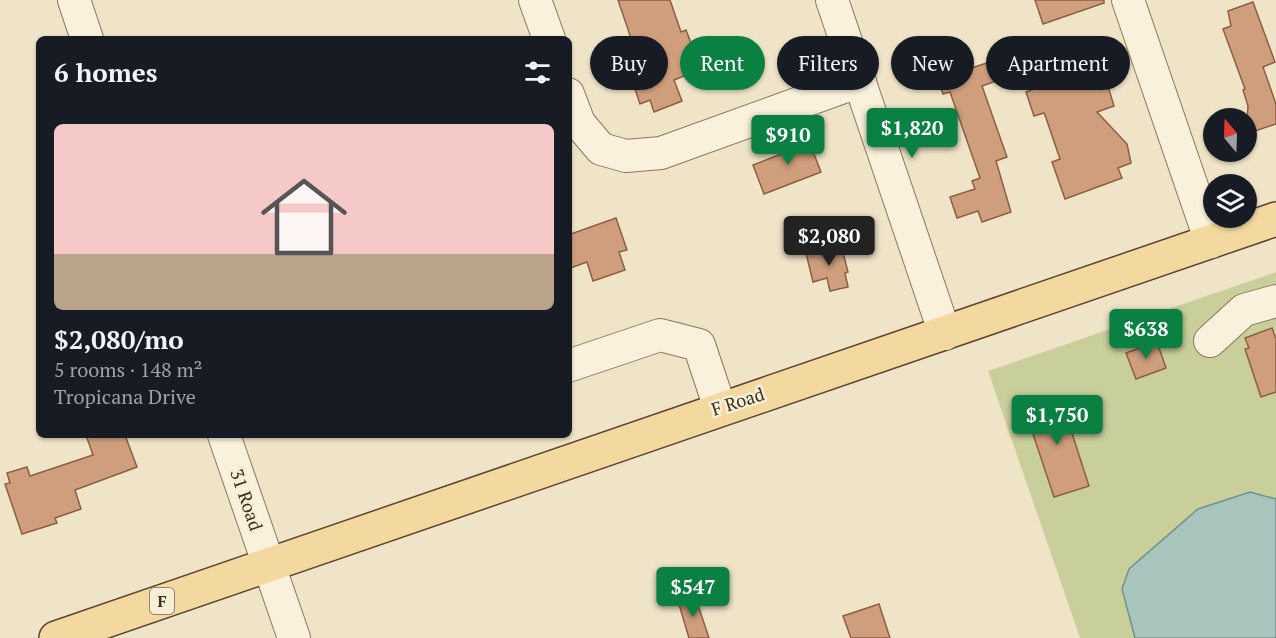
<!DOCTYPE html>
<meta charset="utf-8">
<style>
:root{--surface:#171b24;--page:#20242c;--text:#f1f3f6;--muted:#9ea1a6;--accent:#0b8043}
body{margin:0;font-family:"PT Serif",serif;background:var(--page);color:var(--text);height:100vh;display:flex;flex-direction:column;font-size:22px;white-space:nowrap}
*{box-sizing:border-box;margin:0}
p{font-size:20px;color:var(--muted)}
.icon{flex:none;width:33px;height:33px;fill:none;stroke:currentColor;stroke-width:2;stroke-linecap:round;stroke-linejoin:round}
.map{position:relative;flex:1;overflow:hidden}
.drawer{position:absolute;left:36px;top:36px;width:536px;height:402px;display:flex;flex-direction:column;background:var(--surface);border-radius:9px;box-shadow:0 2px 4px #0004}
.drawer>*{flex:none}
.top-card{position:absolute;left:590px;top:36px;width:570px;height:54px;display:flex;gap:12px}
.needle{width:39px;rotate:341deg}
.controls{position:absolute;left:1203px;top:108px;display:grid;gap:12px}
.controls a{display:grid;place-items:center;width:54px;height:54px;border-radius:50%;background:var(--surface);box-shadow:0 2px 4px #0004;font-size:30px}
.price{position:absolute;translate:-50% -51px;padding:0 14px;border-radius:6px;background:var(--accent);color:#fff;font-size:20px;line-height:39px;filter:drop-shadow(0 2px 3px #0008)}
.price::after{content:'';position:absolute;left:50%;top:36px;width:18px;height:14px;margin-left:-9px;background:inherit;clip-path:polygon(0 0,100% 0,50% 100%)}
.price.current{background:#222;color:#fff}
ul{padding:0;list-style:none}
li{display:grid;align-content:center;gap:12px;height:318px;padding:0 18px}
li span{display:grid;place-items:center;height:186px;border-radius:9px;color:#555}
li>.icon{margin-inline-start:auto}
span .icon{width:108px;height:108px;fill:#fffc;stroke-width:1}
li b{font-size:26px}
h2{display:flex;justify-content:space-between;align-items:center;height:72px;padding:0 18px;font-size:26px}
.pill{padding:0 21px;border-radius:27px;background:var(--surface);box-shadow:0 2px 4px #0004;font-size:21px;line-height:54px}
.pill.current{background:var(--accent);color:#fff}
.map>svg:first-child{display:block}
.green{fill:#c9cf9b}
.water{fill:#a9c4bc;stroke:#6f938a;stroke-width:1.5}
.building{fill:#cf9f7d;stroke:#8d5f41;stroke-width:1.5}
.lines{fill:none;stroke-linecap:round;stroke-linejoin:round}
.minor-casing{stroke:#8d765c;stroke-width:34}
.major-casing{stroke:#5b4430;stroke-width:36}
.minor{stroke:#faf1dc;stroke-width:32}
.major{stroke:#f3d9a0;stroke-width:33}
.labels{text-anchor:middle;stroke-width:5;stroke-linejoin:round;paint-order:stroke}
.shield{fill:#f7eed8;stroke:#756857;stroke-width:1.5}
.shield-label{font-size:16px;font-weight:bold;fill:#3d2e20}
.street-label{font-size:18px;fill:#3d2e20;stroke:#f7eed8}
</style>
<div class="map">
<svg width="1276" height="638" viewBox="0 0 1276 638">
<rect width="100%" height="100%" fill="#f0e4c8"/>
<path class="green" d="M1276 272V638H1080L988 371Z"/>
<path class="water" d="M1250 492 1276 499V638H1135L1122 589 1129 569 1198 509Z"/>
<g class="building">
<path d="M618 0H670L681 32 686 30 701 69 674 80 682 101 654 112 650 100 640 104 633 83 642 80 630 49 634 47Z"/>
<path d="M1035 0H1104V3L1043 24Z"/>
<path d="M1253 2 1275 62 1263 67 1276 104V124L1246 134 1248 106 1243 90 1245 89 1223 29 1231 26 1228 11Z"/>
<path d="M1089 56 1093 69 1102 66 1114 106 1097 112 1127 144 1131 163 1118 168 1122 178 1065 199 1052 162 1060 159 1046 118 1044 113 1034 116 1026 92 1042 86 1038 73Z"/>
<path d="M965 60 968 69 990 62 996 81 982 86 1007 157 996 161 1011 212 982 222 978 211 957 218 950 197 975 189 972 181 980 178 950 92 943 94 935 70Z"/>
<path d="M807 136 821 172 764 194 753 165 789 151 786 144Z"/>
<path d="M616 218 627 250 619 252 625 270 593 281 587 262 568 269V235Z"/>
<path d="M841 245 848 272 845 273 848 287 830 291 827 278 813 282 806 253Z"/>
<path d="M1272 328 1276 339V392L1261 397 1245 349 1249 348 1245 338Z"/>
<path d="M1157 342 1166 368 1136 379 1126 353Z"/>
<path d="M1060 396 1089 486 1054 497 1024 407Z"/>
<path d="M86 435H125L137 467 75 490 81 509 55 518 57 523 22 534 5 484 10 483 7 473 27 467 30 476 93 455Z"/>
<path d="M695 596 709 638H689L678 601Z"/>
<path d="M879 604 890 638H851L843 616Z"/>
</g>
<g class="lines">
<defs>
<g id="minor">
<path d="M74 0 87 39"/>
<path d="M535 0 549 39"/>
<path d="M832 0 945 334"/>
<path d="M1128 0 1211 242"/>
<path d="M568 94 579 123 601 149 626 156 661 153 860 81"/>
<path d="M1210 341 1244 310 1276 301"/>
<path d="M568 366 660 335 699 345 720 408"/>
<path d="M224 435 294 638"/>
</g>
<path id="major" d="M56 638 1276 219"/>
</defs>
<use href="#minor" class="minor-casing"/>
<use href="#major" class="major-casing"/>
<use href="#minor" class="minor"/>
<use href="#major" class="major"/>
</g>
<g class="labels">
<rect class="shield" x="150" y="588" width="24" height="26" rx="4.5"/>
<g class="shield-label">
<text x="162" y="607">F</text>
</g>
<g class="street-label">
<text transform="translate(738 402) rotate(-18)" y="6">F Road</text>
<text transform="translate(246 500) rotate(71)" y="6">31 Road</text>
</g>
</g>
</svg>
<div class="controls">
<a><svg class="needle" viewBox="-14 -14 28 28"><path d="M0-13l5 13h-10z" fill="#e53935"/><path d="M0 13l5-13h-10z" fill="#9ea1a6"/></svg></a>
<a><svg class="icon" aria-label="layers" viewBox="0 0 24 24"><path d="M12 4l9 5-9 5-9-5zM3 14l9 5 9-5"/></svg></a>
</div>
<b class="price" style="left:912px;top:159px">$1,820</b>
<b class="price" style="left:788px;top:166px">$910</b>
<b class="price current" style="left:829px;top:267px">$2,080</b>
<b class="price" style="left:1146px;top:360px">$638</b>
<b class="price" style="left:1057px;top:446px">$1,750</b>
<b class="price" style="left:693px;top:618px">$547</b>
<div class="top-card">
<a class="pill">Buy</a>
<a class="pill current">Rent</a>
<a class="pill">Filters</a>
<a class="pill">New</a>
<a class="pill">Apartment</a>
</div>
<section class="drawer">
<h2>6 homes<svg class="icon" aria-label="filters" viewBox="0 0 24 24"><path d="M4 7h16M4 17h16"/><circle cx="9" cy="7" r="2"/><circle cx="15" cy="17" r="2"/></svg></h2>
<ul>
<li><span style="background:linear-gradient(#f6c9c9 70%,#b9a48a 0)"><svg class="icon" aria-label="home" viewBox="0 0 24 24"><path d="M3 11l9-7 9 7M6 9v11h12V9"/></svg></span><div><b>$2,080/mo</b><p>5 rooms · 148 m²</p><p>Tropicana Drive</p></div></li>
</ul>
</section>
</div>
